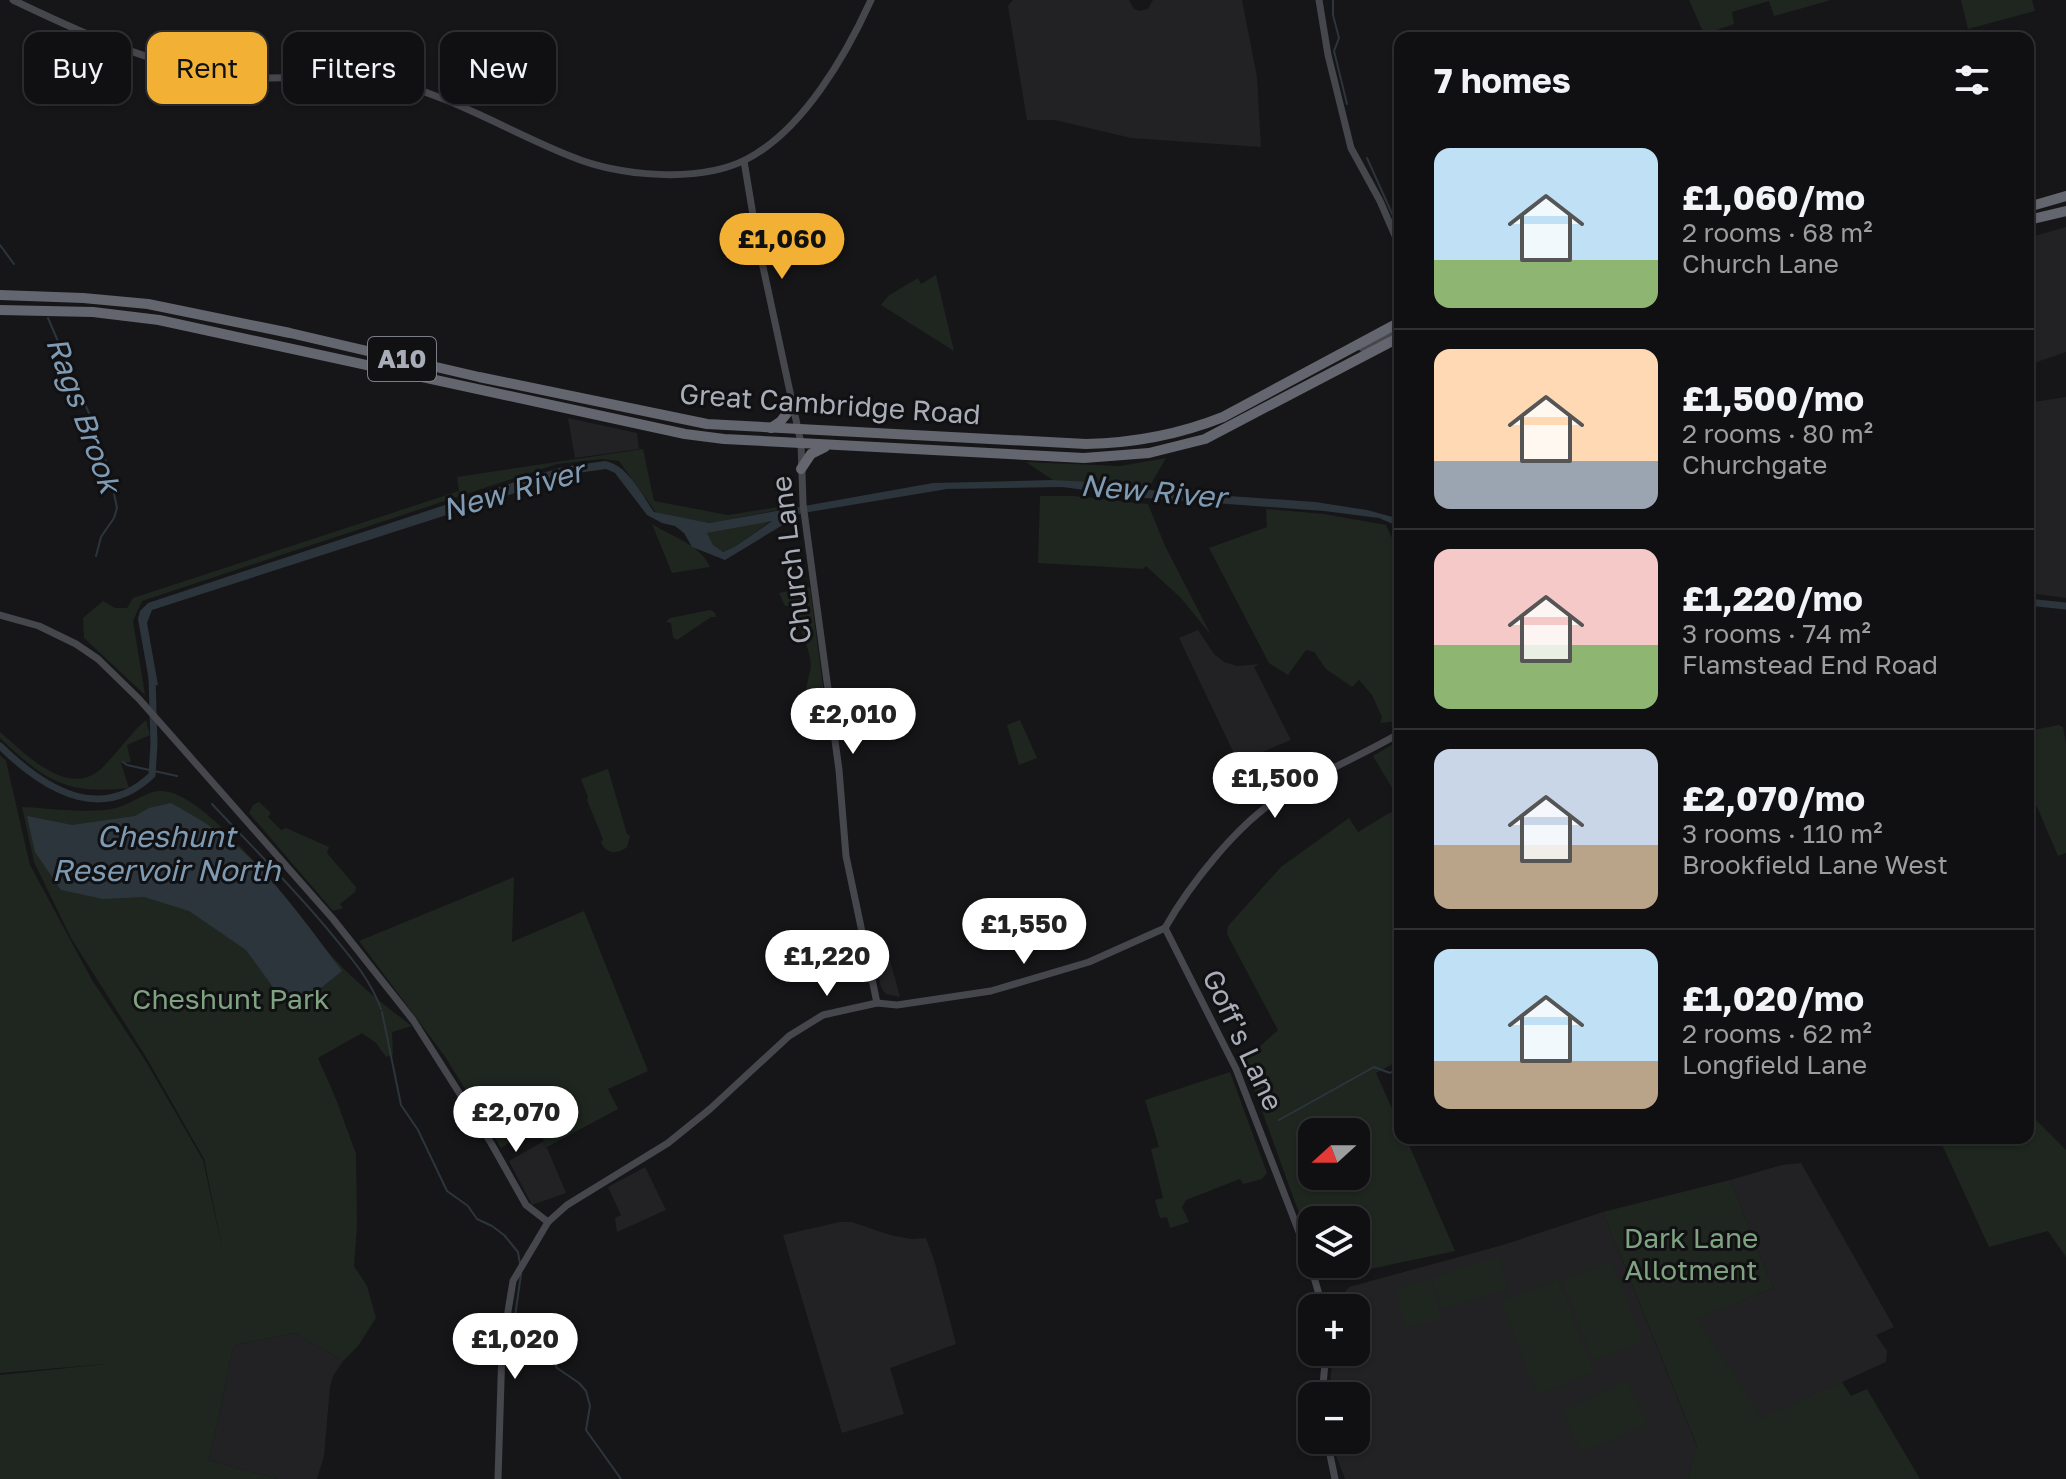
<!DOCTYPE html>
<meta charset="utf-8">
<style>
:root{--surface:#101012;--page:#19191b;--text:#f1f3f6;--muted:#9c9d9f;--line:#303032;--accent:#f2b134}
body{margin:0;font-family:"Golos Text",sans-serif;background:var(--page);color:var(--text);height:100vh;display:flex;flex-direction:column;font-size:30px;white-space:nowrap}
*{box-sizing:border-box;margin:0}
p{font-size:26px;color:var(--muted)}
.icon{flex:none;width:44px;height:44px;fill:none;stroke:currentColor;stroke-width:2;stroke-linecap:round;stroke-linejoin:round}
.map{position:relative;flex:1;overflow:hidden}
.drawer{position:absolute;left:1394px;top:32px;width:640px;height:1112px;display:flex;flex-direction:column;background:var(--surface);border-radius:16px;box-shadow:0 2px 6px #0004,0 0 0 2px var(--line)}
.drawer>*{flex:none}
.banner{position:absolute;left:24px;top:32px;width:760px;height:72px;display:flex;gap:16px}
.needle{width:52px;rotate:249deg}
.controls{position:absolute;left:1298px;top:1118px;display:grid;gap:16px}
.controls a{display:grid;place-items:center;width:72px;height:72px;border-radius:16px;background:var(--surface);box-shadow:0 2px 6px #0004,0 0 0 2px var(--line);font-size:40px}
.price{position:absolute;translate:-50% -68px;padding:0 18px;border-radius:28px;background:#fff;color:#222;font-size:26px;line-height:52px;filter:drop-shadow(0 2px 4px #0008)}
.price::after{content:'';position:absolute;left:50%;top:48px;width:24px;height:18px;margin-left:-12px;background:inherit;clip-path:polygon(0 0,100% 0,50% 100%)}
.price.selected{background:var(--accent);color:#111}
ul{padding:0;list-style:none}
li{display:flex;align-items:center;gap:24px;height:200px;padding:0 40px}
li+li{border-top:2px solid var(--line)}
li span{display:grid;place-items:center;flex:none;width:224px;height:160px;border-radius:16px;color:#555}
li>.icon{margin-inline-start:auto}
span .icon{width:96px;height:96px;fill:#fffc;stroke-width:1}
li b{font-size:34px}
h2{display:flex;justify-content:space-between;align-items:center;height:96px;padding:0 40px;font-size:34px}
.chip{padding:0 28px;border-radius:16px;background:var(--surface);box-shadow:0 2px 6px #0004,0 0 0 2px var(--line);font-size:28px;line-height:72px}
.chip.selected{background:var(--accent);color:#111}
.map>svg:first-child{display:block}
.built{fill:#222225}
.green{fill:#1e261f;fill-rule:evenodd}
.water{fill:#2c353c;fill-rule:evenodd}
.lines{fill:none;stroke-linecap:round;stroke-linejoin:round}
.stream{stroke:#2c353c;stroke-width:2}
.canal{stroke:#2c353c;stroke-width:7}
.secondary{stroke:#45474d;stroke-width:7}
.highway{stroke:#63666e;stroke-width:10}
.labels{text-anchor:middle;stroke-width:6;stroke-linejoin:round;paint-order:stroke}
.shield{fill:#111113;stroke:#7b7e86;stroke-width:2}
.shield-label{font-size:26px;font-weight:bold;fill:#a8adb8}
.street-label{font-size:28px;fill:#a8adb8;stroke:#111113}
.park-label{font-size:28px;fill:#7fa381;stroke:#111113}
.water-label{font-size:30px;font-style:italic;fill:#7f9bb3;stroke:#111113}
</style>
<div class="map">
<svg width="2066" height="1479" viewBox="0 0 2066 1479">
<rect width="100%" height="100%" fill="#161618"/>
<g class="built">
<path d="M1013 0H1129L1134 9 1140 11 1148 9 1153 0H1242L1257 77 1261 147 1131 138 1055 120H1027L1008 6Z"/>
<path d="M2066 227V352L2028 365V238Z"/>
<path d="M2066 397V598L2028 593V403Z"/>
<path d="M568 418 637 433 639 449 575 458Z"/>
<path d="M1198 630 1214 654 1224 662 1237 666 1260 664 1254 667 1291 740 1238 762 1179 638Z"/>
<path d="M887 949 900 997 886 994 881 987 873 952Z"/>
<path d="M544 1141 566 1193 532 1205 509 1161Z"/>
<path d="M1801 1163 1894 1327 1876 1335 1887 1351 1886 1362 1761 1419 1697 1319 1773 1288 1730 1180 1782 1165Z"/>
<path d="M645 1167 666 1210 617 1232 615 1218 621 1215 608 1187Z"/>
<path d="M1603 1212 1697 1447 1688 1479H1345L1330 1440H1356V1396H1329L1333 1352H1356V1308H1332L1349 1287 1503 1245Z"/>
<path d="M840 1222H852L890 1235 911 1239 926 1238 935 1263 956 1344 890 1368 904 1414 842 1433 783 1235Z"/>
<path d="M295 1333 343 1361 333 1376 330 1387 324 1456 317 1479H277L209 1460 234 1345Z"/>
</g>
<g class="green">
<path d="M1689 0H1831L1774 16 1769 1 1732 12 1734 24 1704 34Z"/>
<path d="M1961 0H2032L2035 11 1968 29Z"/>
<path d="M936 275 954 351 881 305 888 296 918 278 921 284Z"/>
<path d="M643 449 654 501 728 515 784 506V509L709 523 657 514 619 461 602 459 557 464 142 601 133 621 145 695 84 638 83 618 103 601 115 608H127L133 598 459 491 457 477Z"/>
<path d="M1166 458 1148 489 1053 480 1026 462 1120 466Z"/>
<path d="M1040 496H1073L1148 504 1165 546 1211 635 1181 598 1146 566 1143 569 1038 563Z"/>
<path d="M1266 509 1324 514 1386 525 1400 555V662L1395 665 1400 676V721L1380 723 1382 717 1372 695 1359 680 1352 687 1326 669 1314 652 1306 650 1288 675 1269 663 1209 548 1267 527Z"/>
<path d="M772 520 736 546 722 552 713 545 706 533Z"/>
<path d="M652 524C672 537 700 544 710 567L672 573Z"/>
<path d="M810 587 827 717 824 720 813 723 808 721C804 701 805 690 810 672 815 656 796 620 789 606H785L779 593Z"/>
<path d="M710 610 715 613 716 617H711L677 640 673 637 671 623 666 622 670 618Z"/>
<path d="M146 720 150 735 127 745 131 762 121 763 129 788C67 795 45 781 0 738V732C25 753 69 801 103 767 118 752 130 734 146 720Z"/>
<path d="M1020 720 1037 758 1019 765 1007 725Z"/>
<path d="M2059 725 2063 727 2066 744V853L2058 856 2028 786V731Z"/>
<path d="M1400 740V801L1373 756Z"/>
<path d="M0 755 6 761 30 865 92 980 145 1060 203 1160 223 1252 204 1159 146 1057 71 938 34 862 22 807C48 808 95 815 119 807 132 803 146 792 159 791 207 787 298 918 329 953 353 980 382 1004 412 1026L392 1032 393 1055 386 1057 376 1043 362 1033 318 1058 336 1099 356 1154 357 1227 354 1266 367 1286 376 1318 358 1346 343 1361 295 1333 234 1345 209 1460 277 1479H0V1375L106 1364 0 1373Z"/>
<path d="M608 769 627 834 630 836 627 847C617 855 606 854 601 842L603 840C598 826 592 813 587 800L588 797 581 779Z"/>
<path d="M259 802 271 813 268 817 281 830 286 828 329 847 327 853 356 887 355 892 340 904 343 908 333 911 249 813 253 805Z"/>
<path d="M1391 812 1400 826V1060L1376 1073 1400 1126V1138H1406L1455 1251 1323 1279 1318 1264H1356V1220H1312V1249L1244 1061 1278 1030 1227 934 1228 926 1281 867 1349 818 1358 832ZM1356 1132V1176H1312V1132Z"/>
<path d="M514 877 512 942 584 911 648 1071 608 1089 618 1109 547 1147 536 1125 501 1148 446 1058 359 941Z"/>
<path d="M1230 1072 1267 1173 1262 1179 1243 1184 1240 1179 1186 1200 1182 1207 1189 1222 1170 1228 1167 1217 1160 1218 1155 1200 1163 1198 1151 1149 1159 1147 1145 1100Z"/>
<path d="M2028 1112 2066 1150V1257L2048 1231 1989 1247 1939 1138H2028Z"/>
<path d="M1730 1180 1773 1288 1698 1319 1761 1418 1842 1382 1851 1396 1867 1389 1920 1479H1688L1697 1446 1603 1212Z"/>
<path d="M1499 1257 1508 1289 1442 1309 1432 1277Z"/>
<path d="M1611 1261 1643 1341 1594 1361 1562 1280Z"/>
<path d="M1430 1279 1442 1318 1406 1329 1395 1289Z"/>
<path d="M1558 1279 1594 1373 1537 1395 1501 1301Z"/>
<path d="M1627 1381 1647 1424 1581 1453 1562 1410Z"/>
</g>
<g class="water">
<path d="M605 461C628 465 642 495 654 512L709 523 933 483 1053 480 1108 483 1157 491 1315 502 1367 510 1400 519V527L1379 518 1324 511 1146 498 1062 487 947 489 797 514 796 517 725 560 692 547 684 533 675 526 662 523 647 515 615 473 606 469 577 473 152 610 147 623 158 685 150 686 138 619 140 611 148 603 536 475 563 467ZM772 521 736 546 723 552 713 545 707 533Z"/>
<path d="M171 803C198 818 225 834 248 856 283 890 312 931 342 971L291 1012 246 950 189 911 144 897 103 899 61 890 35 852 27 816 72 825 135 816 149 808Z"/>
</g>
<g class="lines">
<g class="stream">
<path d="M1333 0V15L1339 38 1334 51 1347 104"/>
<path d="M1367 158 1394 218"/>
<path d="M0 245 14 264"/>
<path d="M48 318 94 425 110 474 117 508 114 518 101 537 96 556"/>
<path d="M123 762 127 765 177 776"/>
<path d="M212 804C253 848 296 890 334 937 353 960 371 981 381 1009"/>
<path d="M382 1012 401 1105 418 1130 447 1191 468 1206 477 1219 492 1226 504 1235 518 1252 520 1264"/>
<path d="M1279 1120 1374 1067 1390 1073 1400 1067"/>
<path d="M521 1274 510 1352 532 1354 550 1353 557 1368 579 1383 586 1391 590 1406 586 1430 621 1479"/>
</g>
<g class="canal">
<path d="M2028 602 2066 606"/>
<path d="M0 746C43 788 100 825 152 775L154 744 152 677"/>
</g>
<g class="secondary">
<path d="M13 0C86 35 160 69 241 77 287 81 334 72 380 80 444 91 509 132 570 156 618 176 699 184 747 159 803 130 846 55 871 0"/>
<path d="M1319 0 1328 55 1351 148 1380 201 1400 247"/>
<path d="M744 161 757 239 801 443 803 504 839 770 846 856 877 1003"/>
<path d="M1362 348 1400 330"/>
<path d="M0 615 39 626 76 644 98 659 139 699 333 919 413 1020 491 1143 526 1205 548 1222"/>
<path d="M1165 928 1236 1069 1306 1250 1323 1308"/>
<path d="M1165 928C1190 884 1237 825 1279 798 1318 773 1361 756 1400 733"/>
<path d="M1322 1396 1326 1352"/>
<path d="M1327 1440 1335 1479"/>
<path d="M498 1479 502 1348 513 1281 548 1222 567 1205 668 1143 710 1109 789 1036 823 1015 877 1003 897 1005 991 991 1089 962 1165 928"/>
</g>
<g class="highway">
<path d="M2028 207 2066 196"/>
<path d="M2028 220 2066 211"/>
<path d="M0 295 83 298 148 304 290 333 479 377 707 424 1086 444C1135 443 1178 435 1223 417L1400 322"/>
<path d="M0 310 93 312 159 320 685 434 724 439 1084 458 1149 453 1205 439 1400 337"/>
<path d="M771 428 780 422 792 407"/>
<path d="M801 469 811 454 825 447"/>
</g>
</g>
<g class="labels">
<rect class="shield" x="368" y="337" width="68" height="44" rx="6"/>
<g class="shield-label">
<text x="402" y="368">A10</text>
</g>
<g class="street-label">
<text transform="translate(830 404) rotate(4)" y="10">Great Cambridge Road</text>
<text transform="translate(791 560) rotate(-97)" y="10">Church Lane</text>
<text transform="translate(1243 1040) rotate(65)" y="10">Goff's Lane</text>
</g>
<g class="park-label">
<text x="231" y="1009">Cheshunt Park</text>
<text x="1691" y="1248">Dark Lane<tspan x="1691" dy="32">Allotment</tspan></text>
</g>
<g class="water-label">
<text transform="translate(83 415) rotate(70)" y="10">Rags Brook</text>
<text transform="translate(513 491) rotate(-16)" y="10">New River</text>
<text transform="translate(1153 492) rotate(5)" y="10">New River</text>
<text x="166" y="847">Cheshunt<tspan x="166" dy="34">Reservoir North</tspan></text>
</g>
</g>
</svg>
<div class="controls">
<a><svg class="needle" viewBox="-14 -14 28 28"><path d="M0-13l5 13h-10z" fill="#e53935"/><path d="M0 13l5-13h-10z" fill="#9c9d9f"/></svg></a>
<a><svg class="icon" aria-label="layers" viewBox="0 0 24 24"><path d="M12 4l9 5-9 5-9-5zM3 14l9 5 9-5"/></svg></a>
<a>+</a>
<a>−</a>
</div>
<b class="price selected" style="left:782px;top:281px">£1,060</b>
<b class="price" style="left:853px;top:756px">£2,010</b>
<b class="price" style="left:1275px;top:820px">£1,500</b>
<b class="price" style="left:1024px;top:966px">£1,550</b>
<b class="price" style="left:827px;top:998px">£1,220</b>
<b class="price" style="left:516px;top:1154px">£2,070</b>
<b class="price" style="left:515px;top:1381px">£1,020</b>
<div class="banner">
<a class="chip">Buy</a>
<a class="chip selected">Rent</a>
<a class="chip">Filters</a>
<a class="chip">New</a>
</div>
<section class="drawer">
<h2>7 homes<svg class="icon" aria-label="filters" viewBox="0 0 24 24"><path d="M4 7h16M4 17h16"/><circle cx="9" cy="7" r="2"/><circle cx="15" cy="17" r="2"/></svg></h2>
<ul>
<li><span style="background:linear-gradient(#bfe0f5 70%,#8fb573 0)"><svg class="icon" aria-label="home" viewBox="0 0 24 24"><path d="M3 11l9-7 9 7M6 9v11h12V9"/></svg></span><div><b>£1,060/mo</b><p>2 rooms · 68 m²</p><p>Church Lane</p></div></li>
<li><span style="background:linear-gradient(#ffd9b3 70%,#9aa5b1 0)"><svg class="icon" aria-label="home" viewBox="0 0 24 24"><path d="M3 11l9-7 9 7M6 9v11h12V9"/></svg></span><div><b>£1,500/mo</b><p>2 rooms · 80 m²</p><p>Churchgate</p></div></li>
<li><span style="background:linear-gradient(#f6c9c9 60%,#8fb573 0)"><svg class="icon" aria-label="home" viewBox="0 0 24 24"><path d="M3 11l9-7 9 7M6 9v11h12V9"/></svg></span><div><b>£1,220/mo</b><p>3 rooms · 74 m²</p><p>Flamstead End Road</p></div></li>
<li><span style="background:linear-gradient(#c9d6e8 60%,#b9a48a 0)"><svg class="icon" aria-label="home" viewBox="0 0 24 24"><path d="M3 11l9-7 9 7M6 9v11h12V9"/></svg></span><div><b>£2,070/mo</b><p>3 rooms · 110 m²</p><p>Brookfield Lane West</p></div></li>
<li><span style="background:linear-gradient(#bfe0f5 70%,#b9a48a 0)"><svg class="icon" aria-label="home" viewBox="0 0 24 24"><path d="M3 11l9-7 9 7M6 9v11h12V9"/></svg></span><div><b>£1,020/mo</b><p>2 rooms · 62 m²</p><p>Longfield Lane</p></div></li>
</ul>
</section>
</div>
